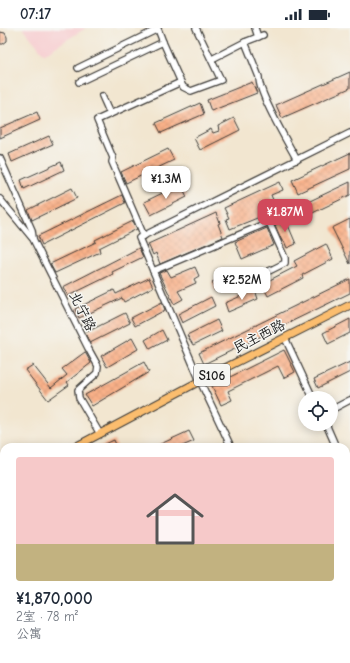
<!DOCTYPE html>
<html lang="zh">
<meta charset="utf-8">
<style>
:root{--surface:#fff;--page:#f2f2f3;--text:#1f2937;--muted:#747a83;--line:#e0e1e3;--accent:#d1495b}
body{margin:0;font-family:"Comic Neue","LXGW WenKai TC",sans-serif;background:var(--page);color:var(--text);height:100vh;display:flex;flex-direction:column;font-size:15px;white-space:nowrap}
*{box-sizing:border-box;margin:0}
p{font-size:13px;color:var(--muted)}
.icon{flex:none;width:22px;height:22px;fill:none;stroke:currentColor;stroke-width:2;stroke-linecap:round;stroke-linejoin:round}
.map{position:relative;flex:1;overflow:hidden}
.sheet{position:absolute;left:0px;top:415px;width:350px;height:220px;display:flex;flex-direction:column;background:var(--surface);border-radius:12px 12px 0 0;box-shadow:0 2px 10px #0003}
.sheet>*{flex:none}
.fabs{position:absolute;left:298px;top:363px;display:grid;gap:8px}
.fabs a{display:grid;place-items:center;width:40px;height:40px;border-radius:50%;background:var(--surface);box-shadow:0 2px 10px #0003;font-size:20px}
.price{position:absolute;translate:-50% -34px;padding:0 9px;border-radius:8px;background:#fff;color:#222;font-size:13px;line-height:26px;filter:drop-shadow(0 1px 2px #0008)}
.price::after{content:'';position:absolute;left:50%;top:24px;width:12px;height:9px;margin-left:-6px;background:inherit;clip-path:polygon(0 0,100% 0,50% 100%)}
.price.current{background:var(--accent);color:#fff}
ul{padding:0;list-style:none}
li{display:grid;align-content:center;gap:8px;height:212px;padding:0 16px}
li+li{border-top:1px solid var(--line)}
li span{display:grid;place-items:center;height:124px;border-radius:4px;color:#555}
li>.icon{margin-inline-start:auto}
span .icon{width:72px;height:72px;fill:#fffc;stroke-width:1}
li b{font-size:17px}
.status{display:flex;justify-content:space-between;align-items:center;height:28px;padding:0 20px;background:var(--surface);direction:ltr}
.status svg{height:11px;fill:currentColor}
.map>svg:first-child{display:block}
.built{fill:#f7cfd1}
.building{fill:url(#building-cross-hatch)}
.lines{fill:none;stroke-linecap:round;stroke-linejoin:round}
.minor-casing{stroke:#3c3a37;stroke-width:8}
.major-casing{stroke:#3c3a37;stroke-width:9}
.minor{stroke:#fff;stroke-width:5.5}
.major{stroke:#fbbd6e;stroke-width:7}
.labels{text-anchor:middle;stroke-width:3;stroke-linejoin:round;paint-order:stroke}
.shield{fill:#f6f6f2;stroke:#5d5d5c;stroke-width:1}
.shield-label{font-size:13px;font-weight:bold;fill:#1c1c1c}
.street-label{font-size:14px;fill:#1c1c1c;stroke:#f6f6f2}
</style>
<div class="status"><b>07:17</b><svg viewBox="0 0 49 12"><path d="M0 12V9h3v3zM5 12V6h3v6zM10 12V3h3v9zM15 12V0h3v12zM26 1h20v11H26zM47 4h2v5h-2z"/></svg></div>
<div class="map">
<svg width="350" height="635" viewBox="0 0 350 635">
<defs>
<pattern id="building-cross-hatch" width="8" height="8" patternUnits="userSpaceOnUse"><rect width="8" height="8" fill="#f9b189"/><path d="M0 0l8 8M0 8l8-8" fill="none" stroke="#d59876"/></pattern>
</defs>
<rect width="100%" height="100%" fill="#f6f6f2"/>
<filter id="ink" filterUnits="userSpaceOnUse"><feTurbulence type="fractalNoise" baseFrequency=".025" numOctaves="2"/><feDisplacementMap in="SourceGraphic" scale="8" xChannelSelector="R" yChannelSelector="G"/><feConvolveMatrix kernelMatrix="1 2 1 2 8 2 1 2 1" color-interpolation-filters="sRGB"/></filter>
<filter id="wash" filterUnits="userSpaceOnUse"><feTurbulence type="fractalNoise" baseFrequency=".012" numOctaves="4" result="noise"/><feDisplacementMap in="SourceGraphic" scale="16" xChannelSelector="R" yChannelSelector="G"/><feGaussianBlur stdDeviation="0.9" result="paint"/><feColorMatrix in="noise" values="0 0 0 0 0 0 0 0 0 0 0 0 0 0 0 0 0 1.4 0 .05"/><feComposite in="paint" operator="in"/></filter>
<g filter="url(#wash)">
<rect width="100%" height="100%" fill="#f2e6d0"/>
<g class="built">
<path d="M23 0H86L44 26Z"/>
<path d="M350 456V570L346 572V458Z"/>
</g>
<g id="blocks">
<g class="building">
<path d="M0 4 5 5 7 9V13L3 16H0Z"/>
<path d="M350 44V60L282 90 276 77Z"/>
<path d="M252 54 257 65 211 83 207 72Z"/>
<path d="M200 75 204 86 161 105 156 95Z"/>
<path d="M37 84 40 92 0 110V100Z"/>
<path d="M234 90 240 102 200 122 194 110 211 101 213 105 219 103 218 98Z"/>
<path d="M49 108 53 116 12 134 9 126Z"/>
<path d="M168 121 174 132 126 155 121 144Z"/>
<path d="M350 125V141L298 165 292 152Z"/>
<path d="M61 134 64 142 24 161 21 152Z"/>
<path d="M280 154 283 162 271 167 277 182 230 201 226 191 229 190 224 180Z"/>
<path d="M350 154V167L298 192 293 181Z"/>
<path d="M181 156 187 169 151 187 144 174Z"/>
<path d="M72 160 77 170 32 192 28 182Z"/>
<path d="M122 167 125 175 42 217 38 208Z"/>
<path d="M216 185 220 195 218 196 223 209 160 236 156 225 153 227 148 216Z"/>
<path d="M285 190 296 216 287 220 284 213H282L275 197 277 196 276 193Z"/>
<path d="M350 191V236L332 200Z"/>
<path d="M133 193 137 201 99 220 100 224 55 245 50 236 96 214 95 212Z"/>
<path d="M267 200 274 217 242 231 235 214Z"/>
<path d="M326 216 333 231 302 247 303 250 268 268 262 256 297 238 294 233Z"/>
<path d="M139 220 143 229 112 244 113 246 68 268 63 259Z"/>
<path d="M195 239 199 248 194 251 196 255 178 263 183 271 174 276 159 245 167 242 171 249Z"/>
<path d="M243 241 246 249 215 263 212 254Z"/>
<path d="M149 250 153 259 124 274 122 270 79 290 75 281 114 262 116 266Z"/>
<path d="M350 251V265L204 336 199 325Z"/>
<path d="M255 262 258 271 228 284 225 275Z"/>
<path d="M211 269 215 278 182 295 178 286Z"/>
<path d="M162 274 165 282 135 298 131 290Z"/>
<path d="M125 285 130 295 90 315 85 305Z"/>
<path d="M350 291V305L328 316 323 305Z"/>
<path d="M217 292 222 303 193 317 187 307Z"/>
<path d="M162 302 167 312 150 321 145 312Z"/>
<path d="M132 310 138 321 107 339 101 328Z"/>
<path d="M284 322 295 344 284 350 278 338 228 363 232 372 221 377 212 358Z"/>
<path d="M85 324 91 335 67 354 69 357 48 372 25 342 33 337 51 360 67 347 62 341Z"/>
<path d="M144 334 149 344 92 378 85 367Z"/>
<path d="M350 334V344L318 360 314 351Z"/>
<path d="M189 403 194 413 180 419H154Z"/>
<path d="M114 412 117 419H99Z"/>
</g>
</g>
</g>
<g filter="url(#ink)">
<use href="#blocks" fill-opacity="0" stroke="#3c3a37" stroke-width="1"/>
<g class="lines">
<defs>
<g id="minor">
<path d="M255 0 258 9"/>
<path d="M245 14 259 49C258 65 288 115 297 132"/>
<path d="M212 31 245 14 263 7"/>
<path d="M78 40 158 1 163 14"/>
<path d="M79 54 163 14 183 59 191 63 221 52 196 0"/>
<path d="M102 68 110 86"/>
<path d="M0 130 32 202 33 210"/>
<path d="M0 171 33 211 88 320 98 338 97 345 78 362 79 370 100 406"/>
<path d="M144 208 112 134 113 130 97 92 181 54"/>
<path d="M153 243 269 194 285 230V235L257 249"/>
<path d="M285 310 313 370"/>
<path d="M331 382 350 372"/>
<path d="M326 396 336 419"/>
<path d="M231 419 200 353 139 210 350 105"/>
</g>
<g id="major">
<path d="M75 419 215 345 350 277"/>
<path d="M0 464 4 461"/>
<path d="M346 585 350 583"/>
<path d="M225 635 234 631"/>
</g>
</defs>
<use href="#minor" class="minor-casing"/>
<use href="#major" class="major-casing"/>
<use href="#minor" class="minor"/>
<use href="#major" class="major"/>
</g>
</g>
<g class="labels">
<rect class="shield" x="194" y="336" width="36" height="22" rx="3"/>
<g class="shield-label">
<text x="212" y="352">S106</text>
</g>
<g class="street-label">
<text transform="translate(83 283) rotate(64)" y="5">北宁路</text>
<text transform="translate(259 308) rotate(-27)" y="5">民主西路</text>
</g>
</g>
</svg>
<div class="fabs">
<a><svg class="icon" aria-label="locate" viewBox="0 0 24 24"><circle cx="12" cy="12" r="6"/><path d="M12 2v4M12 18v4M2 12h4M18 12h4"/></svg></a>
</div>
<b class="price" style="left:166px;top:172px">¥1.3M</b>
<b class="price current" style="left:285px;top:205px">¥1.87M</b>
<b class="price" style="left:242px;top:273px">¥2.52M</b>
<section class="sheet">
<ul>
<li><span style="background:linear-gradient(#f6c9c9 70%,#c2b280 0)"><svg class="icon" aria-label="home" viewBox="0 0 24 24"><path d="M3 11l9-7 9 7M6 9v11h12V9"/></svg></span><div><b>¥1,870,000</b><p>2室 · 78 m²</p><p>公寓</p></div></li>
</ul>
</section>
</div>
